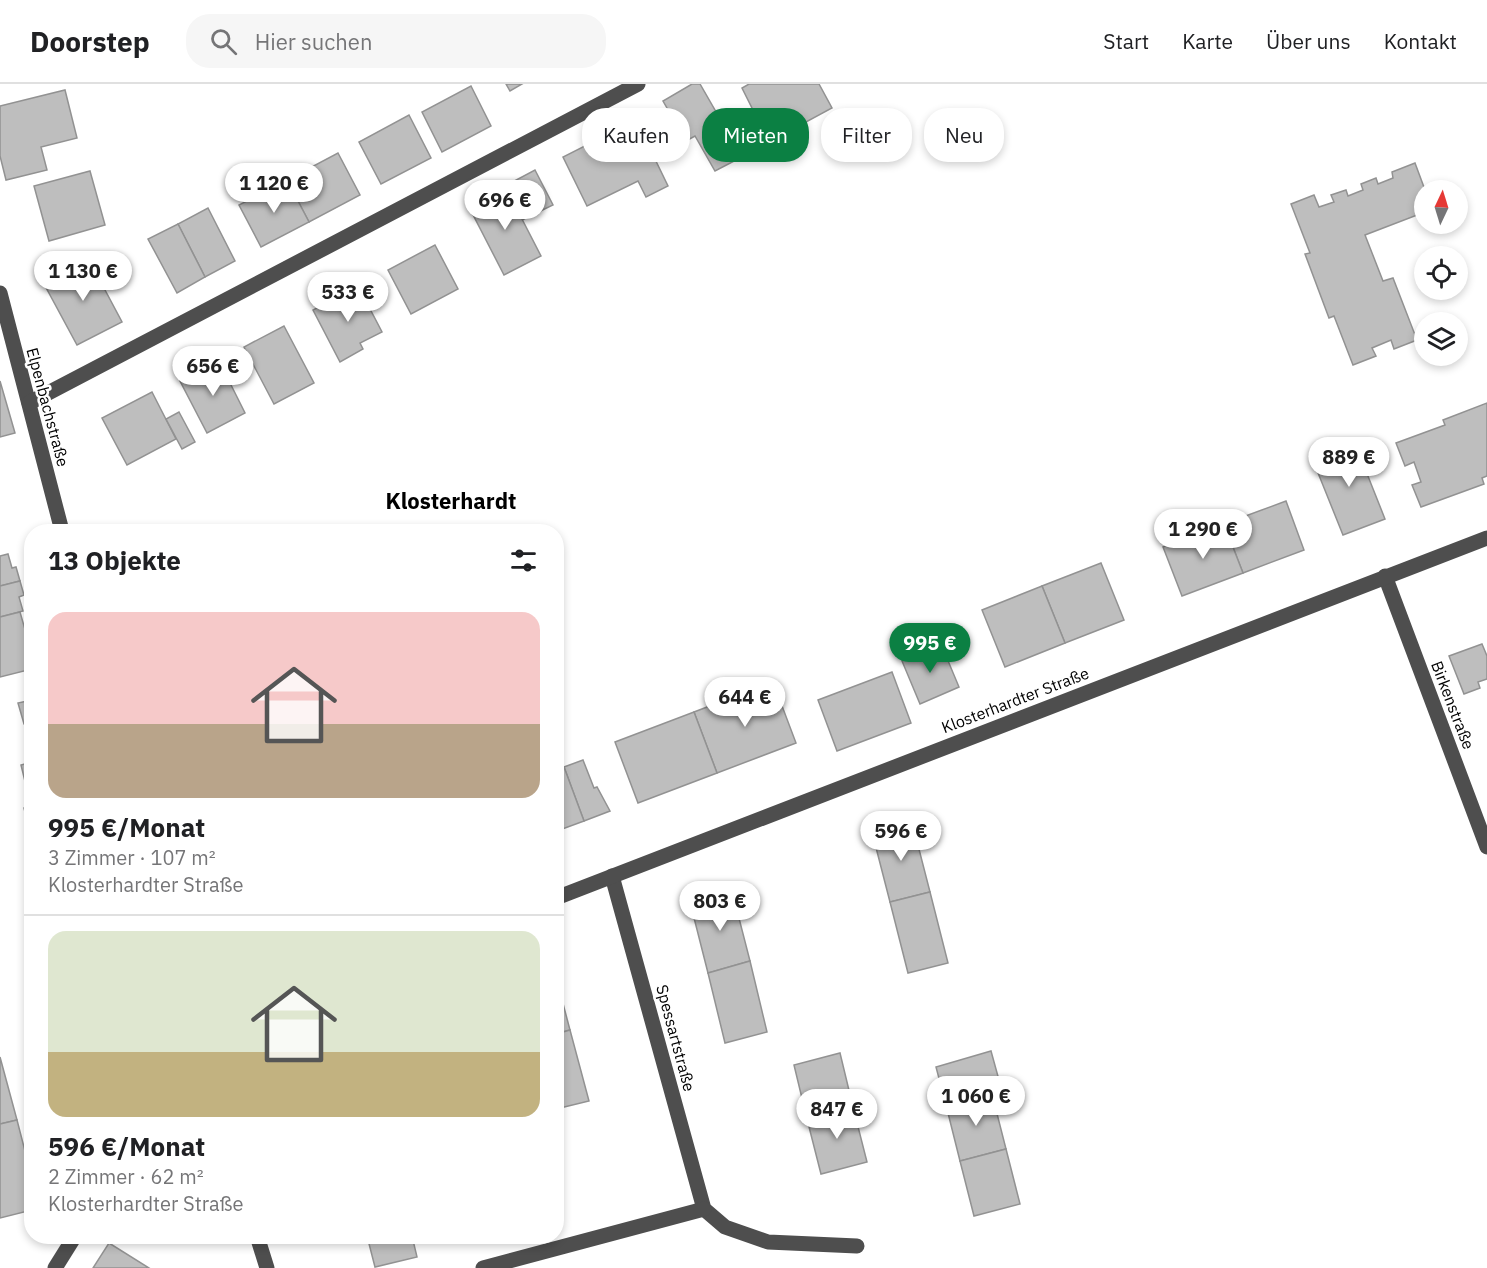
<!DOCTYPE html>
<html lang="de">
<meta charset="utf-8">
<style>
:root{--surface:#fff;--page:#f6f6f6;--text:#202124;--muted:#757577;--line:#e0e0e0;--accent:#0b8043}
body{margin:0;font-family:"IBM Plex Sans",sans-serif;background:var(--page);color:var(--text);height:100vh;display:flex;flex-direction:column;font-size:22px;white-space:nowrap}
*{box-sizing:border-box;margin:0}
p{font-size:20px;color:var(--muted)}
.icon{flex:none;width:33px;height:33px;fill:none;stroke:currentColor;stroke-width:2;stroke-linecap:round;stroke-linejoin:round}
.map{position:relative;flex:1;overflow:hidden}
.sheet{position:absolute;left:24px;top:440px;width:540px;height:720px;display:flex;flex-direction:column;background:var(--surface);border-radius:24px;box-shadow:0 3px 9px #0003}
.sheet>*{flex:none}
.banner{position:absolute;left:582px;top:24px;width:570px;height:54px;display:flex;gap:12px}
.needle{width:39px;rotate:4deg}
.buttons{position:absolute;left:1414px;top:96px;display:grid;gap:12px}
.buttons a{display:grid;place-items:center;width:54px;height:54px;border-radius:50%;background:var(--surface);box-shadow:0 3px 9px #0003;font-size:30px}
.price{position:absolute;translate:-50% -51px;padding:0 14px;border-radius:21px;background:#fff;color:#222;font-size:20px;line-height:39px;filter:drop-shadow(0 2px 3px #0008)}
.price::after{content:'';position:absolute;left:50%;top:36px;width:18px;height:14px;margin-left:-9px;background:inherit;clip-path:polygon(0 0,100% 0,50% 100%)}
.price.active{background:var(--accent);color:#fff}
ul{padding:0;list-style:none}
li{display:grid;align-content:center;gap:12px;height:318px;padding:0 24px}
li+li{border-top:2px solid var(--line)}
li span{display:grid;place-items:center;height:186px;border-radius:18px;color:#555}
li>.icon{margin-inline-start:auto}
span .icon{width:108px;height:108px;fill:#fffc;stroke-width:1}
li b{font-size:26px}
h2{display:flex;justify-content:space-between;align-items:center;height:72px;padding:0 24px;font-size:26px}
.pill{padding:0 21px;border-radius:24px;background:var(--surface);box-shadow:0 3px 9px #0003;font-size:21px;line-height:54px}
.pill.active{background:var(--accent);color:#fff}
header{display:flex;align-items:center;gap:36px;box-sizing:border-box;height:84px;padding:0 30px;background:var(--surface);border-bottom:2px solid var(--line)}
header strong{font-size:28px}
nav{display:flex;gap:33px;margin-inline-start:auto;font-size:21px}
.search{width:420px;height:54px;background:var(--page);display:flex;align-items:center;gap:15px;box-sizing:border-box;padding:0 21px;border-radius:24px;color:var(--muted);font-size:22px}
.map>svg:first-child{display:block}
.building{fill:#bebebe;stroke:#929292;stroke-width:1.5}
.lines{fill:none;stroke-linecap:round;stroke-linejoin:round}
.minor{stroke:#4e4e4e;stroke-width:15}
.labels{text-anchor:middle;stroke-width:5;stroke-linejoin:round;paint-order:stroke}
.street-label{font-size:16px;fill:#000;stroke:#fff}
.district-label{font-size:22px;font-weight:bold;fill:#000;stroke:#fff}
</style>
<header>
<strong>Doorstep</strong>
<div class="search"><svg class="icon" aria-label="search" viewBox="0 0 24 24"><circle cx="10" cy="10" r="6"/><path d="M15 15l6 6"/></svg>Hier suchen</div>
<nav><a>Start</a><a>Karte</a><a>Über uns</a><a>Kontakt</a></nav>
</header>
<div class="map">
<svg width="1487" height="1184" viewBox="0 0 1487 1184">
<rect width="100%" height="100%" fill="#fff"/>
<g class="building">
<path d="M506 0H522L510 7Z"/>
<path d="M692 0H700L742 73 715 87 695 52 686 57 663 17Z"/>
<path d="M749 0H819L832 24 769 58 742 4Z"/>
<path d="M471 2 491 42 442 68 422 28Z"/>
<path d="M65 6 77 54 41 63 47 86 6 96 0 72V22Z"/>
<path d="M409 31 431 74 381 100 359 58Z"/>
<path d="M636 36 668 102 646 113 638 97 587 122 563 73Z"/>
<path d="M338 69 360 111 309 138 287 96Z"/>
<path d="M1415 79 1425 106V128L1365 151 1383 197 1393 194 1417 256 1394 265 1391 256 1372 264 1376 272 1353 281 1334 232 1329 234 1305 170 1310 169 1291 120 1314 111 1319 123 1334 118 1331 111 1346 106 1348 112 1363 106 1361 100 1376 94 1378 100 1393 94 1392 88Z"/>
<path d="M535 86 553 121 522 136 505 102Z"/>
<path d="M90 87 105 141 49 157 34 102Z"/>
<path d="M287 96 309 138 261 163 239 121Z"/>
<path d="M505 102 541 172 504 191 468 121Z"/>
<path d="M208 124 235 177 205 193 178 140Z"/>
<path d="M178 140 205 193 177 209 148 155Z"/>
<path d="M435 161 458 205 411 230 388 186Z"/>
<path d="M88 174 122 238 77 261 43 198Z"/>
<path d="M358 202 382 248 360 259 363 265 340 278 313 226Z"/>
<path d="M284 242 314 299 274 320 244 263Z"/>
<path d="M219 277 245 329 207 349 180 297Z"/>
<path d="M0 297 15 349 0 353Z"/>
<path d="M152 308 176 355 127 381 102 334Z"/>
<path d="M1487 319V392L1482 394 1484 400 1421 423 1412 401 1421 398 1414 378 1405 382 1396 359 1445 341 1443 336Z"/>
<path d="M179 328 195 358 182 365 166 335Z"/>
<path d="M1354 357 1385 435 1343 451 1312 374Z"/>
<path d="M1286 417 1304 466 1243 489 1224 440Z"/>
<path d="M1224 440 1243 489 1182 512 1163 463Z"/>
<path d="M8 470 12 484 16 483 20 497 0 502V472Z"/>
<path d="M1101 479 1124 536 1065 559 1042 502Z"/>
<path d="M20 497 24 511 19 513 23 527 0 533V502Z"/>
<path d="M1042 502 1065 559 1005 583 982 526Z"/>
<path d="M20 528 26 549 31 548 32 551V585L0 593V533Z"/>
<path d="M941 560 959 603 920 620 902 577Z"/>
<path d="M1482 560 1487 572V595L1478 598 1480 604 1464 610 1449 572Z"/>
<path d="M892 588 911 639 837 667 818 616Z"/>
<path d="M773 598 796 659 717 689 694 628Z"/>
<path d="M32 616V643L30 639 24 640 18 619Z"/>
<path d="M694 628 717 689 638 719 615 658Z"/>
<path d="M583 676 594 704 597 703 610 727 584 737 564 683Z"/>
<path d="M32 678V722H31L21 681Z"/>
<path d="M564 683 584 737 557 747 556 686Z"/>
<path d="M31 722 32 752H31L24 724Z"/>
<path d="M912 738 930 808 890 818 872 748Z"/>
<path d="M732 807 750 877 708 889 690 818Z"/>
<path d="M930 808 948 879 908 889 890 818Z"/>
<path d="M750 877 767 948 725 959 708 889Z"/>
<path d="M556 893 570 946 556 950Z"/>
<path d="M570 946 589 1017 556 1025V950Z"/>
<path d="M991 967 1002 1007 946 1021 936 983Z"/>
<path d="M840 969 853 1023 807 1035 794 981Z"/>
<path d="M0 973 17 1036 0 1040Z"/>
<path d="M992 1010 1006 1065 960 1077 946 1021Z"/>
<path d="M853 1023 867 1078 821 1090 807 1035Z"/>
<path d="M17 1036 32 1094V1126L0 1134V1040Z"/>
<path d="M1006 1065 1020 1120 974 1132 960 1077Z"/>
<path d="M367 1152H412L417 1173 375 1183Z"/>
<path d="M109 1159 149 1184H93Z"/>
</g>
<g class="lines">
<g class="minor">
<path d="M0 209 62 447"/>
<path d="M29 319 638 0"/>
<path d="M1385 492 1487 763"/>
<path d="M612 792 704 1125 725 1143 768 1158 857 1162"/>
<path d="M556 814 1487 454"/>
<path d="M257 1152 267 1184"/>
<path d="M55 1184 75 1152"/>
<path d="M483 1184 704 1125"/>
</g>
</g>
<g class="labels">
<g class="street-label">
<text transform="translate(48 323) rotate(75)" y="6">Elpenbachstraße</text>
<text transform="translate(1015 616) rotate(-21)" y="6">Klosterhardter Straße</text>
<text transform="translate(1453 621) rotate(69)" y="6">Birkenstraße</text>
<text transform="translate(676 954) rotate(75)" y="6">Spessartstraße</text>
</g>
<g class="district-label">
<text x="451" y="425">Klosterhardt</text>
</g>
</g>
</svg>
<div class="buttons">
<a><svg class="needle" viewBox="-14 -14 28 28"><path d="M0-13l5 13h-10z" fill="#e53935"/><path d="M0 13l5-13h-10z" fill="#757577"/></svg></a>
<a><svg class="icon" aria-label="locate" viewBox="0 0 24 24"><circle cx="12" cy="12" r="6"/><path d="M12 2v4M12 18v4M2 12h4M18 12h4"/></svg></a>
<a><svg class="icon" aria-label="layers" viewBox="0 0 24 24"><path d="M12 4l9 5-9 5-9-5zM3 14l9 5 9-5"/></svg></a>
</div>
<b class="price" style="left:274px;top:130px">1 120 €</b>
<b class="price" style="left:505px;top:147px">696 €</b>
<b class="price" style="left:83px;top:218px">1 130 €</b>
<b class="price" style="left:348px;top:239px">533 €</b>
<b class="price" style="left:213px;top:313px">656 €</b>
<b class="price" style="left:1349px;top:404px">889 €</b>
<b class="price" style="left:1203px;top:476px">1 290 €</b>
<b class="price active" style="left:930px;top:590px">995 €</b>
<b class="price" style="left:745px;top:644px">644 €</b>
<b class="price" style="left:901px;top:778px">596 €</b>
<b class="price" style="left:720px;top:848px">803 €</b>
<b class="price" style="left:976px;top:1043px">1 060 €</b>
<b class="price" style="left:837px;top:1056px">847 €</b>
<div class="banner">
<a class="pill">Kaufen</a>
<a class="pill active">Mieten</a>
<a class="pill">Filter</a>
<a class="pill">Neu</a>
</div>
<section class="sheet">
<h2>13 Objekte<svg class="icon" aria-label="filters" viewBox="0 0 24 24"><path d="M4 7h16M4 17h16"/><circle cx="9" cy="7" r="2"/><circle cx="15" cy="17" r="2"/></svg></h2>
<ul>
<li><span style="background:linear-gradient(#f6c9c9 60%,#b9a48a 0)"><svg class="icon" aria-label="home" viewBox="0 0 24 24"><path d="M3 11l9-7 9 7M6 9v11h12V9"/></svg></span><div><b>995 €/Monat</b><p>3 Zimmer · 107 m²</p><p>Klosterhardter Straße</p></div></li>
<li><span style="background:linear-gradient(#dfe7d0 65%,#c2b280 0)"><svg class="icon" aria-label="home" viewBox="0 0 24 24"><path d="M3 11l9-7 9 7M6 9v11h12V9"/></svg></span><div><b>596 €/Monat</b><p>2 Zimmer · 62 m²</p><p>Klosterhardter Straße</p></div></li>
</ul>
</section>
</div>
